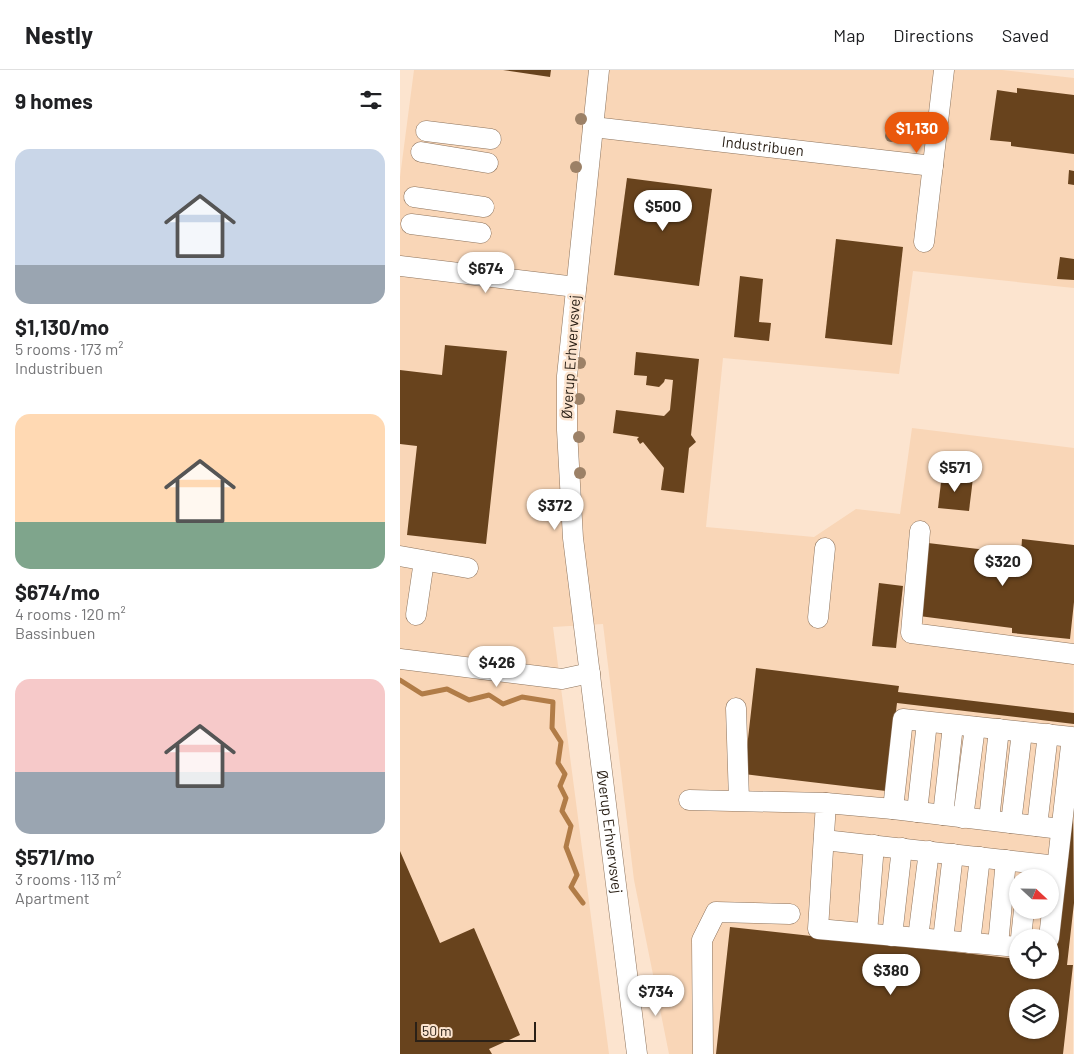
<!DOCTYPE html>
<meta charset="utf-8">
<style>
:root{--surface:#fff;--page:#f2f2f2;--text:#202124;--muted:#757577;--line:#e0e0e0;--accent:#ea580c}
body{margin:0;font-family:Barlow,sans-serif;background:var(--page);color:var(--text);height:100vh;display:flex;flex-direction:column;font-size:19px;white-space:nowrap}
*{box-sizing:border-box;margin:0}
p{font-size:16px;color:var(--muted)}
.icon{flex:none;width:28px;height:28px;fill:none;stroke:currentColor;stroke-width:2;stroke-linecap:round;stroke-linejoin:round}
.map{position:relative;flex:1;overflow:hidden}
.sheet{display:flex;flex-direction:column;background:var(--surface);width:400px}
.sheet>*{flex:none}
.needle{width:32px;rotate:112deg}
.buttons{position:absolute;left:609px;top:799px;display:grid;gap:10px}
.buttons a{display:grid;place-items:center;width:50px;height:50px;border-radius:50%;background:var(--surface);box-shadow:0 1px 4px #0004;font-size:25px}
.scale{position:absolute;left:15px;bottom:12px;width:121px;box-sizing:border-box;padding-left:5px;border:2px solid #2b2117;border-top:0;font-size:14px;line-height:18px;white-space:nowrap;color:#2b2117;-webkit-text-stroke:4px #fce4cf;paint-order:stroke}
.price{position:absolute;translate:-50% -42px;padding:0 11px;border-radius:18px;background:#fff;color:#222;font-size:16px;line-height:32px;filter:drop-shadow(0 1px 2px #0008)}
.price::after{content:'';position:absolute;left:50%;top:30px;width:15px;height:11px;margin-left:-8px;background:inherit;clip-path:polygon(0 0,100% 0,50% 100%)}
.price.selected{background:var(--accent);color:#fff}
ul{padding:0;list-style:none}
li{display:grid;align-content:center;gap:10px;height:265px;padding:0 15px}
li span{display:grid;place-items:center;height:155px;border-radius:15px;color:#555}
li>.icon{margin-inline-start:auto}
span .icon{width:90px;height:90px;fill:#fffc;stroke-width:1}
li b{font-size:21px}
h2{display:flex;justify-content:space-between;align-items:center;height:60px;padding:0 15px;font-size:21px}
header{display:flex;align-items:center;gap:30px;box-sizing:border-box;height:70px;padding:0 25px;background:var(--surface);border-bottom:1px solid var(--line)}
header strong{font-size:24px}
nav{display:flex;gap:28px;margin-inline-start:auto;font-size:18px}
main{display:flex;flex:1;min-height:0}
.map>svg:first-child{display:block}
.built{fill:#f9d6b7;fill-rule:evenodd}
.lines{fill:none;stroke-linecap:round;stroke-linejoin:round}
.stream{stroke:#b17c47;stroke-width:5}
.building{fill:#68431d;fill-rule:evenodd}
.minor-casing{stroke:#8d735c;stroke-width:21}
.minor{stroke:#fff;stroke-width:20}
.tree{fill:#9c8167}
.labels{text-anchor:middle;stroke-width:5;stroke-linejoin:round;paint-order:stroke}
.street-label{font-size:15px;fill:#2b2117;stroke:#fce4cf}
</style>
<header>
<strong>Nestly</strong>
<nav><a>Map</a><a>Directions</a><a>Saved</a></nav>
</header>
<main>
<section class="sheet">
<h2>9 homes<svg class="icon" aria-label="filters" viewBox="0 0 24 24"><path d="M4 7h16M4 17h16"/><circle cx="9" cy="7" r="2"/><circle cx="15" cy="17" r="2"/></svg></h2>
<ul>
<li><span style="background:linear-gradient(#c9d6e8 75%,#9aa5b1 0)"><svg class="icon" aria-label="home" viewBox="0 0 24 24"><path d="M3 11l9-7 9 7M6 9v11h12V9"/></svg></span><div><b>$1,130/mo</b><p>5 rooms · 173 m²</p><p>Industribuen</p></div></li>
<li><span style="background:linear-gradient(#ffd9b3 70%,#7fa58c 0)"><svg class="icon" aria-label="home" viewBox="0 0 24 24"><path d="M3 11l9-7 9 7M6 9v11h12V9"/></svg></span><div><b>$674/mo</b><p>4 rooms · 120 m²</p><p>Bassinbuen</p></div></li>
<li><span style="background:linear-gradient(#f6c9c9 60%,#9aa5b1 0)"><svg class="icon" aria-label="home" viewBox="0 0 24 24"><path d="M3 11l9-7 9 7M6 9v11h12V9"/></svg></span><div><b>$571/mo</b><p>3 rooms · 113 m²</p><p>Apartment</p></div></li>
</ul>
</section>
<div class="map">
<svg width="674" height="984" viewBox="0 0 674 984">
<rect width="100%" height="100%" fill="#fce4cf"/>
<path class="built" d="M14 0H602L674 8V218L513 201 499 304 323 288 306 457 414 467 456 439 500 444 512 358 674 378 673 984H269L234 810 203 554 153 557 209 984H0V107ZM618 808H650V840H618ZM618 868H650V900H618ZM618 928H650V960H618Z"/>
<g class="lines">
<path class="stream" d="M0 610 22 624 47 619 69 630 89 625 103 634 122 627 153 632 152 658 161 672 158 693 165 704 160 716 166 728 162 741 171 756 166 777 177 805 171 817 183 833"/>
</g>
<g class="building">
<path d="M103 0H151L150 7Z"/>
<path d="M617 18 674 25V84L611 76V72L590 70 597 20 617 23Z"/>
<path d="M669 100 674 101V115L668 114Z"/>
<path d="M227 108 312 119 299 216 214 205Z"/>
<path d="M436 169 503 177 492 275 425 268Z"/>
<path d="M660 187 674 189V210L657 209Z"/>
<path d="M340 206 363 209 359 252 371 253 369 271 334 267Z"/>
<path d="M45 275 107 281 86 474 7 465 17 376 0 374V300L42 305Z"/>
<path d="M236 282 299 289 291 365 296 372 289 378 284 423 261 420 264 398 243 372 240 374 237 369 239 367 213 363 216 340 264 346 270 340 273 310 265 309 264 312 259 317 246 315 247 306 234 305Z"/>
<path d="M542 404 573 408 569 441 538 438Z"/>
<path d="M622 469 674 475V532L670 569 612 563V558L519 546 528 473 621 484Z"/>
<path d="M479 513 503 516 496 578 472 576Z"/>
<path d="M356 598 499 616 498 622 674 643V654L497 633 486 721 344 704Z"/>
<path d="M673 729 674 833 667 895H673L663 984H316L330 857 618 889V900H650V892L654 893ZM618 928H650V960H618Z"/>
<path d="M0 781 40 873 74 858 120 965 89 979 92 984H0Z"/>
</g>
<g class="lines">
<defs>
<g id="minor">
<path id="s1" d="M199 0 167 306V360L173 468 237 984"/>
<path id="s2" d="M193 57 533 96"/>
<path d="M26 61 91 69"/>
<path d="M21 82 88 93"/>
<path d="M14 127 84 137"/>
<path d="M11 154 81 163"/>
<path d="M524 172 544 0"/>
<path d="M0 196 176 217"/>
<path d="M520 461 511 563 674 584"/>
<path d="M0 486 68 498"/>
<path d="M16 545 24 491"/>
<path d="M418 548 425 478"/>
<path d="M0 589 162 609 190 603"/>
<path d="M336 638 339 730"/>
<path d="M289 730 426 733 418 859 618 877"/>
<path d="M426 733 493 739 503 649 672 667 649 868"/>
<path d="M493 739 661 759"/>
<path d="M517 742 527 652"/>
<path d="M543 745 553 655"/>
<path d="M563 748 575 657"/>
<path d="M589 750 599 659"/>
<path d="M611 753 622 662"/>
<path d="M637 756 648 664"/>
<path d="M424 770 657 796"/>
<path d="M467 863 474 775"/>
<path d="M492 866 502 778"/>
<path d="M518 868 529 781"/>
<path d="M621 868 624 840"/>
<path d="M543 870 553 784"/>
<path d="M570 873 580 787"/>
<path d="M598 875 606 790"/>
<path d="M303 984 302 870 316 842 390 844"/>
</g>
</defs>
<use href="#minor" class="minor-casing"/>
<use href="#minor" class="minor"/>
</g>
<g class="tree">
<circle cx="181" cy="49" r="6"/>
<circle cx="491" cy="66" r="6"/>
<circle cx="176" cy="97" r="6"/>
<circle cx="180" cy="293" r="6"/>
<circle cx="179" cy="329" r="6"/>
<circle cx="179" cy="367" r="6"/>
<circle cx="180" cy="403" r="6"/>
</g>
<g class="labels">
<g class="street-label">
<text dy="5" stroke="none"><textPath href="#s2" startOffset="171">Industribuen</textPath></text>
<text transform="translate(171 287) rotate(-86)" y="5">Øverup Erhvervsvej</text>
<text dy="5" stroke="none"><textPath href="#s1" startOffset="766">Øverup Erhvervsvej</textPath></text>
</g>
</g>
</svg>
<div class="buttons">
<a><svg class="needle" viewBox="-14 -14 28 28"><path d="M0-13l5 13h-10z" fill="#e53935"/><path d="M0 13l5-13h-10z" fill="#757577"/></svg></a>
<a><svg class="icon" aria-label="locate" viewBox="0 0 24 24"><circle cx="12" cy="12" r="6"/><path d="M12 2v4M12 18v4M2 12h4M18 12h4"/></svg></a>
<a><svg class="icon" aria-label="layers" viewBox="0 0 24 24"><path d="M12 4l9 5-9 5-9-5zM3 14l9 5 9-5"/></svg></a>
</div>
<div class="scale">50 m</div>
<b class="price selected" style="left:517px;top:84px">$1,130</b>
<b class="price" style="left:263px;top:162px">$500</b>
<b class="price" style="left:86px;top:224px">$674</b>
<b class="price" style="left:555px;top:423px">$571</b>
<b class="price" style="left:155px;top:461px">$372</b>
<b class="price" style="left:603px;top:517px">$320</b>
<b class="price" style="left:97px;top:618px">$426</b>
<b class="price" style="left:491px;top:926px">$380</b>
<b class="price" style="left:256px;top:947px">$734</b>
</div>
</main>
